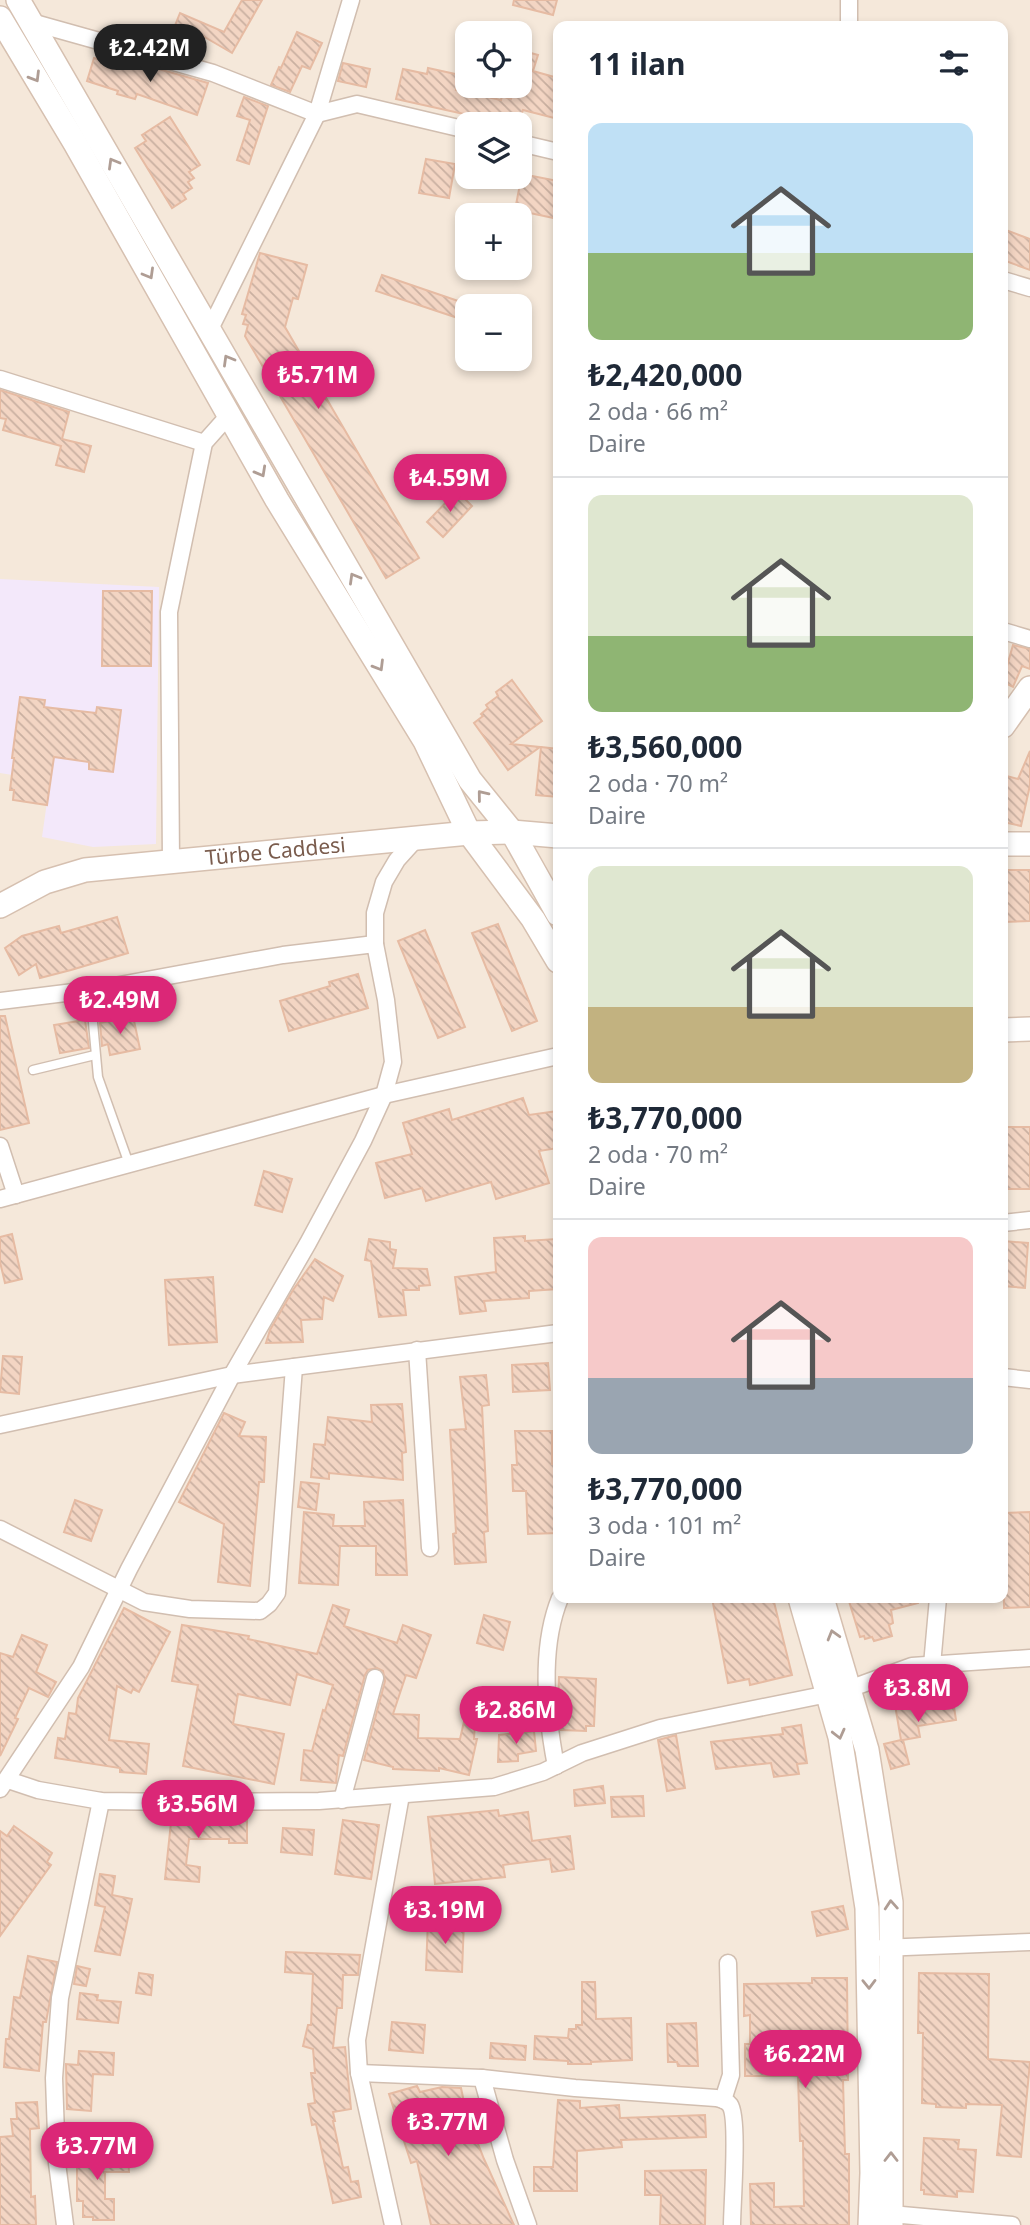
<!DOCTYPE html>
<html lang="tr">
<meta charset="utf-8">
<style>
:root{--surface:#fff;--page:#f2f2f3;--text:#1f2937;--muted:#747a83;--line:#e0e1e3;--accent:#db2777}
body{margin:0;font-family:"Noto Sans",sans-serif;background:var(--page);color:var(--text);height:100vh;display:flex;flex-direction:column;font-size:26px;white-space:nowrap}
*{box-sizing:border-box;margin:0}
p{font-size:23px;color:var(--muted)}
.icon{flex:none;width:38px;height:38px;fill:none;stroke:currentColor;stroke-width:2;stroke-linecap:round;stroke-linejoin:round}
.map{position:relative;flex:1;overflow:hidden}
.side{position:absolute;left:553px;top:21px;width:455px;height:1582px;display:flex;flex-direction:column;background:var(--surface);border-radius:14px;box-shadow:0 4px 10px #0003}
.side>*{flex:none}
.tools{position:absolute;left:455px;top:21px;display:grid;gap:14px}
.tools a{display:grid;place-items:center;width:77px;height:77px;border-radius:14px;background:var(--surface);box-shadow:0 4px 10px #0003;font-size:35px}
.price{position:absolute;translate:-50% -60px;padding:0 16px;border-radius:24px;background:var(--accent);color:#fff;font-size:23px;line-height:46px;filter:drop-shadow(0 2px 4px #0008)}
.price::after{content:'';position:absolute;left:50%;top:42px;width:21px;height:16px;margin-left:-10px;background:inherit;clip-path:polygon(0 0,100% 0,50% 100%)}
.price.current{background:#222;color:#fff}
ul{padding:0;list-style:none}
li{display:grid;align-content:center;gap:14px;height:371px;padding:0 35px}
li+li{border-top:2px solid var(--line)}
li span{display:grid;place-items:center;height:217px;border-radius:14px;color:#555}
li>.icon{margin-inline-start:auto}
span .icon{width:126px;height:126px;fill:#fffc;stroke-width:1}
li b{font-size:30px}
h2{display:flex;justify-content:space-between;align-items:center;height:84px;padding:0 35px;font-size:30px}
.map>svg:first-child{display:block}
.residential{fill:#f5e8da;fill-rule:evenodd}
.education{fill:#f3e8fa}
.building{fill:url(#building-back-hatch);stroke:#e6bba3;stroke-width:2}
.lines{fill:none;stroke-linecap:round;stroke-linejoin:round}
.lane-casing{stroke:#d1beb0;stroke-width:11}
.street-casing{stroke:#d1beb0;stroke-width:19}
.secondary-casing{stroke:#d6c0b0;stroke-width:26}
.lane{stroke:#fff;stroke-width:8}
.street{stroke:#fff;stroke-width:16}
.secondary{stroke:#fff;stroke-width:23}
.oneway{stroke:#af9d94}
.labels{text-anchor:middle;stroke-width:6;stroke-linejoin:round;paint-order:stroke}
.street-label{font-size:21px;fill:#7a5c4d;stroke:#fffaf3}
</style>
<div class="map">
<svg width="1030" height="2225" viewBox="0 0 1030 2225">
<defs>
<pattern id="building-back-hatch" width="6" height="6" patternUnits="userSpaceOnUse" patternTransform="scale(1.75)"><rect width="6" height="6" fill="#f3d5c3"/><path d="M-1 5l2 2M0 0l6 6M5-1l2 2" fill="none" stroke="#cab0a1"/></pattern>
</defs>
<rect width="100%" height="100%" fill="#fdf6ec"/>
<path class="residential" d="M0 0H1030V2225H0ZM558 26H1003V1598H558ZM467 33H520V86H467ZM467 124H520V177H467ZM467 215H520V268H467ZM467 306H520V359H467Z"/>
<path class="education" d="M0 579 159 587 156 844 93 847 42 837 50 781 0 773Z"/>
<g class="building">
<path d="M242 0H262L232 53 201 35 195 49 170 38 180 13 224 32Z"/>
<path d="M514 0H557L553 15 513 5Z"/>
<path d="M297 32 322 43 310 69 302 66 290 92 271 85 279 67 281 68Z"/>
<path d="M520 50 538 55 533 71 558 78V119L523 110 518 124H475L463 118 464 114 396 99 403 69 427 74 428 68 460 75 456 90 501 100 502 96 511 99 515 86H520Z"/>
<path d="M94 58 125 67 127 60 208 83 197 115 137 94 135 99 117 94 118 91 87 81Z"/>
<path d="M343 63 370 69 366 87 338 81Z"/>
<path d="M244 97 268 106 249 164 237 160 250 120 237 116Z"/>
<path d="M170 117 200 165 189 172 194 178 188 182 192 188 183 194 186 199 172 208 135 148 146 141 142 135Z"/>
<path d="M426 159 455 164 449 198 419 193Z"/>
<path d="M522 174 558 181V219L530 213V215H514Z"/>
<path d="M1003 229 1030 239V270L1003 260Z"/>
<path d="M260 253 307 265 298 299 293 298 285 327 419 558 386 578 245 336 248 325 243 324 246 315 242 314Z"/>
<path d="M382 275 467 304V321L376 291Z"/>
<path d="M0 390 69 412 62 439 91 446 84 472 56 465 61 446 3 430 6 419 0 418Z"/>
<path d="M457 491 472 506 443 537 427 522Z"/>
<path d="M103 591H152L151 666H102Z"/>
<path d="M1013 645 1030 649V669L1022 666 1013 687 1003 682V664L1007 666Z"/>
<path d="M512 680 542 721 511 744 540 747 508 770 474 723 483 716 481 714 488 708 486 705 498 696 496 692Z"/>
<path d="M20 697 45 700 44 707 96 713 97 707 121 710 113 772 89 769V762L54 757 47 805 13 800 14 790H10L14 758H12Z"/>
<path d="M541 747 558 749V797L536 795Z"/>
<path d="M1030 751V785L1021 826 1003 822V775L1018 779Z"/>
<path d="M1003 870H1030V921L1003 922Z"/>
<path d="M117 917 128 953 71 970 40 978 36 964 19 975 5 948 22 936 59 926 61 933Z"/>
<path d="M498 924 537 1021 512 1031 472 933Z"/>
<path d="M425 930 465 1027 438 1038 398 941Z"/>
<path d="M358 974 368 1008 289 1031 280 1001 330 986 329 982Z"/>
<path d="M0 1016H5L29 1123 0 1130Z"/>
<path d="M133 1016 140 1049 110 1055 108 1044 102 1046 100 1023Z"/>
<path d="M85 1020 89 1048 60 1053 54 1025Z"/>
<path d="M523 1098 529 1115 558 1111V1148L539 1151 549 1183 496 1199 491 1182 426 1201 422 1188 385 1198 376 1163 412 1154 403 1123 449 1109 452 1120Z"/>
<rect x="1004" y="1127" width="26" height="62"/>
<path d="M264 1171 292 1179 282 1212 255 1205Z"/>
<path d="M12 1234 22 1279 5 1283 0 1262V1237Z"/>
<path d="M525 1236V1241L557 1239 558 1289 529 1291V1298L484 1301 486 1311 460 1314 455 1277 496 1272 494 1238Z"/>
<path d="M369 1239 390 1242V1249L396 1250 393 1268 427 1269 430 1285 419 1286V1290H403L406 1315 379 1317 371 1261 365 1260Z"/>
<path d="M1003 1241 1028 1243 1025 1288 1003 1286Z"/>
<path d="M315 1259 343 1276 333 1301 324 1297 322 1319 301 1320 303 1342 266 1343 270 1330 293 1290Z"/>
<path d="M213 1277 217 1342 169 1345 165 1280Z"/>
<path d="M3 1356 22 1357 19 1394 0 1392Z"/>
<path d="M548 1363 550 1390 513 1392 512 1365Z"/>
<path d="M486 1375 489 1405 482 1406 488 1531 484 1532 486 1562 455 1564 453 1534 456 1533 450 1430 466 1429 460 1377Z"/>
<path d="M402 1404 406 1452 402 1453 403 1480 329 1473V1479L311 1477 314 1444 325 1445 328 1417 372 1422 371 1405Z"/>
<path d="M224 1413 245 1422 239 1436 266 1437 264 1482H259L250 1586 218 1582 224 1524 179 1502Z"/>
<path d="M515 1431H552V1464H556L558 1533 528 1534 526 1491H513L512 1465H517Z"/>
<path d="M301 1482 319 1484 316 1510 298 1507Z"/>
<path d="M75 1500 102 1510 91 1541 64 1532Z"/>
<path d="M403 1500 407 1575H376V1546H340L338 1585 299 1583 304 1512 334 1515 333 1526H365L364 1502Z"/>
<path d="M1030 1512V1607L1004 1608 1003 1513Z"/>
<path d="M712 1598H773L792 1675 750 1685 749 1679 728 1683Z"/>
<path d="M848 1598H918V1603L891 1610 893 1623 889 1625 892 1636 874 1641 872 1637 865 1639 864 1636 860 1637Z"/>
<path d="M333 1605 349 1610 344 1626 397 1643 403 1625 431 1635 416 1678 406 1675 393 1714 419 1715 418 1738 460 1739 468 1704 476 1705 474 1739H477L469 1775 439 1768V1771L393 1769V1767L364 1760 385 1681 383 1671 377 1668 368 1670 365 1675 343 1756 339 1755 336 1783 301 1780 304 1750 312 1751 323 1710 325 1711 333 1685 297 1674 290 1705 238 1694 233 1724 284 1734 274 1784 183 1766 198 1685 172 1681 182 1625 249 1636 248 1639 317 1654Z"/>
<path d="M124 1608 170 1632 139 1692 133 1689 131 1693 117 1686 109 1740 149 1744 146 1774 120 1772V1768L55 1758 58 1738 65 1739 69 1713 76 1714 78 1698Z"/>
<path d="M484 1615 510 1622 503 1650 477 1643Z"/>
<path d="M22 1635 47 1645 36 1672 56 1682 48 1697 29 1688 15 1718 18 1719 0 1756V1653L13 1657Z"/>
<path d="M559 1677 596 1679 594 1726H586V1731L561 1730 558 1707Z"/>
<path d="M952 1694 956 1720 918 1726 920 1737 903 1740 909 1764 891 1769 884 1744 901 1740 895 1705Z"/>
<path d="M801 1725 807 1763 797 1764 799 1774 774 1777 771 1763 716 1769 711 1742 783 1734 782 1728Z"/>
<path d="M534 1731 536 1751 518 1754V1761L498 1762 499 1735Z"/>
<path d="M676 1735 685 1788 667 1791 658 1740Z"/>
<path d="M603 1786 605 1803 575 1806 574 1790Z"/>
<path d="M643 1796 644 1816 612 1817 611 1797Z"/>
<path d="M498 1810 499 1816 528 1812 532 1841 570 1836 574 1869 552 1872 550 1859 503 1865 505 1877 435 1884 428 1817Z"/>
<path d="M172 1813 247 1819V1843H229V1839H189L186 1865 200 1867 199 1882 165 1879Z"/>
<path d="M343 1820 379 1825 371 1879 335 1874Z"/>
<path d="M14 1826 52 1853 47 1862 51 1865 0 1936V1831L7 1836Z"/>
<path d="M283 1828 314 1830 312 1855 281 1852Z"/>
<path d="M100 1874 115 1876 112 1895 132 1899 120 1955 95 1951 105 1907 95 1905Z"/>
<path d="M843 1906 848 1929 817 1936 812 1912Z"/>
<path d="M428 1920 464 1921 462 1972 426 1970Z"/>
<path d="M286 1952 360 1955 358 1975H343L342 2008H337L333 2048 345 2047 351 2109 333 2112 335 2121H333L343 2168 348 2167 351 2182 358 2181 361 2197 333 2203 316 2124 312 2125 308 2104 315 2103 311 2073H315L313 2049 303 2046 308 2025H311L313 1974 285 1972Z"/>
<path d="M28 1956 57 1962 46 2022H43L39 2071 4 2067 6 2039H9L14 1997 20 1998Z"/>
<path d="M77 1966 90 1969 86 1986 74 1984Z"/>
<path d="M139 1973 153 1975 151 1995 136 1993Z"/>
<path d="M919 1973 989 1974 988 2059 1030 2062 1021 2157 997 2155 1002 2105 966 2104V2108L936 2107V2104L922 2103 923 2033H918Z"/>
<path d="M812 1978H847L848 2080H843L845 2154H849V2225H751L750 2184 774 2183V2207L804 2206 803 2141H800L798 2076H745V2044H750V2015L744 2016V1984L812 1983Z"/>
<path d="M582 1982H595L596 2019 631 2018 632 2060 591 2062V2064H568V2061L534 2059 535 2036 568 2038 569 2029H576V2025H582Z"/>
<path d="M80 1993 98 1995 97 2000 121 2002 118 2023 77 2019Z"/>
<path d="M392 2022 425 2025 423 2053 389 2050Z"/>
<path d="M696 2023 698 2066H678L677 2062H668L667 2024Z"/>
<path d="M491 2043 526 2046 525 2060 490 2058Z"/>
<path d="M79 2051 114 2053 113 2075 93 2074 91 2111 67 2109 66 2064 78 2065Z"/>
<path d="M417 2086 420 2092 442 2087 461 2088 467 2116 484 2159 514 2225H431L417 2161 411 2163 389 2094Z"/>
<path d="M558 2100 580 2101V2108L619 2105 620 2118 705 2115 706 2137 621 2140 622 2147 577 2151V2191H534V2167H553Z"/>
<path d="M37 2102 39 2128 30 2129 31 2197 35 2196 36 2225H0V2137L13 2136 11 2119H17L16 2103Z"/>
<path d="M924 2138 959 2140 958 2149 976 2150 973 2192 957 2191V2197L924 2194V2190H921Z"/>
<path d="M77 2152H110V2156H128L129 2172H105V2199H114V2220H93V2217H83V2201H77Z"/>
<path d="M706 2170 705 2225H660L661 2195H645V2171Z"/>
</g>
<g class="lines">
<defs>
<g id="lane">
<path d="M90 990 98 1077 129 1164"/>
<path d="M33 1070 95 1055"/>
</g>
<g id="street">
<path d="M31 22 213 73 317 114 357 104 467 130"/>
<path d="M849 26V0"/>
<path d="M520 143 558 152"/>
<path d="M1003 280 1030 288"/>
<path d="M210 329 317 114 351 0"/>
<path d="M0 379 204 443"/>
<path d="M1003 631 1030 639"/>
<path d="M171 862 169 612 204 443 229 415"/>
<path d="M0 1001 98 989 283 955 375 944"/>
<path d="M0 1146 16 1195"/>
<path d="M0 1199 384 1095 558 1056"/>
<path d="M1003 1223 1030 1220"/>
<path d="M417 1350 430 1548"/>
<path d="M1003 1377 1030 1380"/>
<path d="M0 1425 232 1375 558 1333"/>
<path d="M0 1529 144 1602 190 1609 260 1611 269 1604 277 1593 294 1367"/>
<path d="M932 1665 938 1598"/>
<path d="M556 1766C546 1714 540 1647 560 1598"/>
<path d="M8 1780 38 1790 101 1801 182 1802 319 1801 494 1787 543 1772 582 1753 660 1728 828 1694 849 1689 912 1666 1030 1658"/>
<path d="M0 1789 81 1667 129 1569 232 1375 308 1243 363 1141 384 1095 393 1062 386 1000 375 944V913L384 882 397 860 416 839"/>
<path d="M342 1800 375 1678"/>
<path d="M881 1948 1030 1942"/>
<path d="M359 2073 482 2078 575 2088 716 2098C721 2099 727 2101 730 2105 739 2118 732 2205 732 2225"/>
<path d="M482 2078 505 2160 528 2225"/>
<path d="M723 2100 731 2075 728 1963"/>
<path d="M891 2214 1012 2225"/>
<path d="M65 2225 57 2163 54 2078 60 1998 101 1801"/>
<path d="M393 2225 359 2073 357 2040 401 1795"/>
</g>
<g id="secondary">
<path d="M18 0 470 780 512 832 558 914"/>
<path d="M0 18 75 143 277 500 425 741 469 833 533 919 558 961"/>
<path d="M1003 726 1030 688"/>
<path d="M1003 844H1030"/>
<path id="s1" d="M0 906 45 882 85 870 469 833 512 832 558 836"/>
<path d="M1003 1030 1030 1029"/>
<path d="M800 1598 840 1737 867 1908 872 2173 870 2225"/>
<path d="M822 1598 867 1750 891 1902V2225"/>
</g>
</defs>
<use href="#lane" class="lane-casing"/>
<use href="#street" class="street-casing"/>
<use href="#secondary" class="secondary-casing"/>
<use href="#lane" class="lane"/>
<use href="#street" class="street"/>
<use href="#secondary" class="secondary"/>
</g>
<defs><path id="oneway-chevron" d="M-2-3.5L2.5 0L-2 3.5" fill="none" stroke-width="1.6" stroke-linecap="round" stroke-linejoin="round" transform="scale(1.75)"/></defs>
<g class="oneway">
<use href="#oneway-chevron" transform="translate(35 77) rotate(59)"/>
<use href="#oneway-chevron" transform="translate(113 163) rotate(-120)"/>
<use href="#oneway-chevron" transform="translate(149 274) rotate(60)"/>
<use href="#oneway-chevron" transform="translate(228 360) rotate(-120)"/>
<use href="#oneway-chevron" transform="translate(261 472) rotate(61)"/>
<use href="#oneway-chevron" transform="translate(354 578) rotate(-120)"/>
<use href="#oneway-chevron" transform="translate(379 666) rotate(59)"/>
<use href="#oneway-chevron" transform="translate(482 795) rotate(-129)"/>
<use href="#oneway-chevron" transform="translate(833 1635) rotate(-106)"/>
<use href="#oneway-chevron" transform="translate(839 1734) rotate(76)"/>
<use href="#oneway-chevron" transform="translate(891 1905) rotate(-94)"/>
<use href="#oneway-chevron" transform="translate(869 1984) rotate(89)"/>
<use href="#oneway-chevron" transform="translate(891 2157) rotate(-90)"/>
</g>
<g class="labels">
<g class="street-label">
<text dy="7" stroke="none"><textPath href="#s1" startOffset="284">Türbe Caddesi</textPath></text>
</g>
</g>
</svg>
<div class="tools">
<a><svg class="icon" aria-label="locate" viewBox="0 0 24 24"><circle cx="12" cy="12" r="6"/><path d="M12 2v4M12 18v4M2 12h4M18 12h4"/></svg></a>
<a><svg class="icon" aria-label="layers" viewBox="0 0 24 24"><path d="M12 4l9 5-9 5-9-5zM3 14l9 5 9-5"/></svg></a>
<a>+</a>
<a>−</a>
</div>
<b class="price current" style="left:150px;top:84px">₺2.42M</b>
<b class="price" style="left:318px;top:411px">₺5.71M</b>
<b class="price" style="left:450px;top:514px">₺4.59M</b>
<b class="price" style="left:120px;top:1036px">₺2.49M</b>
<b class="price" style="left:918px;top:1724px">₺3.8M</b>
<b class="price" style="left:516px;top:1746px">₺2.86M</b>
<b class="price" style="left:198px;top:1840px">₺3.56M</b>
<b class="price" style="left:445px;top:1946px">₺3.19M</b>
<b class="price" style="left:805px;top:2090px">₺6.22M</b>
<b class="price" style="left:448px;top:2158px">₺3.77M</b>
<b class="price" style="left:97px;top:2182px">₺3.77M</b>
<section class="side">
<h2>11 ilan<svg class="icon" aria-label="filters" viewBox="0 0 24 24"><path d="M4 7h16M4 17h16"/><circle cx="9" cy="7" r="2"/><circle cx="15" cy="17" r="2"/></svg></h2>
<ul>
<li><span style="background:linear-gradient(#bfe0f5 60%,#8fb573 0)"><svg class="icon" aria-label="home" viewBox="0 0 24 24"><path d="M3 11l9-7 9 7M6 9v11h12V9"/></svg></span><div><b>₺2,420,000</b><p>2 oda · 66 m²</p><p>Daire</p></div></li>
<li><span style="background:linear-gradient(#dfe7d0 65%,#8fb573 0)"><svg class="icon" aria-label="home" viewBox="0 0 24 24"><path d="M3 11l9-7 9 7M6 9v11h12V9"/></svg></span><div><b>₺3,560,000</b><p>2 oda · 70 m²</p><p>Daire</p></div></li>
<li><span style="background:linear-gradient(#dfe7d0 65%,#c2b280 0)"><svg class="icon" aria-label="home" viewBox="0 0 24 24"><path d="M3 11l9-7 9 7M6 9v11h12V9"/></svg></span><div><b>₺3,770,000</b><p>2 oda · 70 m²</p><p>Daire</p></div></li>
<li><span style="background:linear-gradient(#f6c9c9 65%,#9aa5b1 0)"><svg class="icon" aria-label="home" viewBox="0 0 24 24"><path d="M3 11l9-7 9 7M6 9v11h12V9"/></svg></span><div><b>₺3,770,000</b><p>3 oda · 101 m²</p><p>Daire</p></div></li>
</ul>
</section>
</div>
